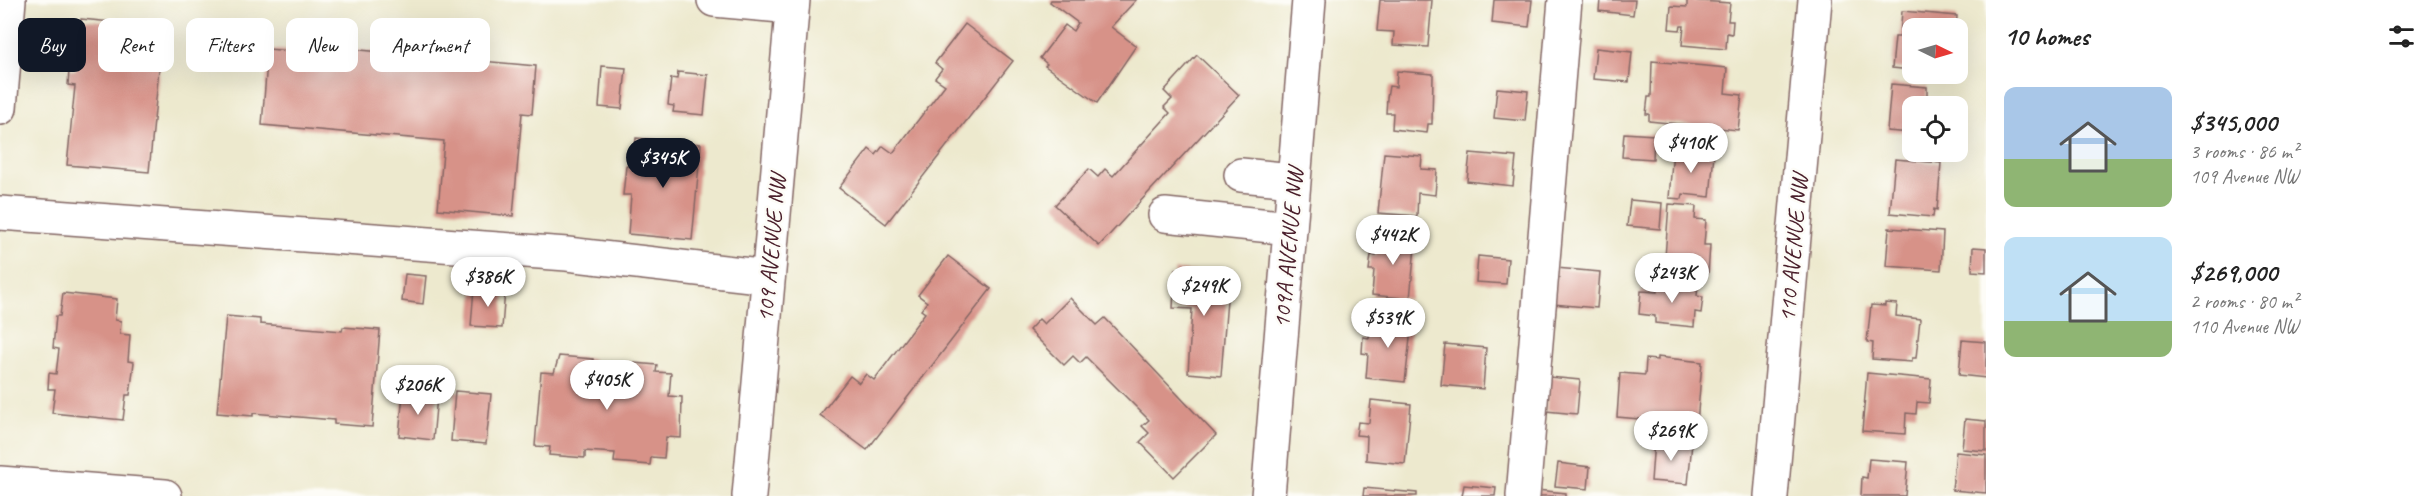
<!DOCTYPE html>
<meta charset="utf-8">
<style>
:root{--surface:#fff;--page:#f6f6f6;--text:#222;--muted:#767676;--accent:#111827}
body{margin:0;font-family:Caveat,sans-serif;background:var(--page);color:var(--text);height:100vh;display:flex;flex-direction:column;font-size:22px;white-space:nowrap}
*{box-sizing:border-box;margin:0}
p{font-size:20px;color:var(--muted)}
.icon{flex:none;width:33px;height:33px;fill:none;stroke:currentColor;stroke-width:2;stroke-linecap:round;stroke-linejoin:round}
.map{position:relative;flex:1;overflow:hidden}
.side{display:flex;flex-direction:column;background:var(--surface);width:450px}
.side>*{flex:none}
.guide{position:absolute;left:18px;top:18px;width:570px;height:54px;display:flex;gap:12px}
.needle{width:39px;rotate:95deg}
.fabs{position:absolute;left:1902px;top:18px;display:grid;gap:12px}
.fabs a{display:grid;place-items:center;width:66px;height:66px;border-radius:12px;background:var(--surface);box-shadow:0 6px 24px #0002;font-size:30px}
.price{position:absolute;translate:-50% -51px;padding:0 14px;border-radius:21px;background:#fff;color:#222;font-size:20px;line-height:39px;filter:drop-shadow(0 2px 3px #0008)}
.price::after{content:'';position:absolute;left:50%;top:36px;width:18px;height:14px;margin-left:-9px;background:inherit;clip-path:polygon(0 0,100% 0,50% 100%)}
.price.selected{background:var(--accent);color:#fff}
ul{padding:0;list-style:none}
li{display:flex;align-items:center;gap:18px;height:150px;padding:0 18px}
li span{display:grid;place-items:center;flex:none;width:168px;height:120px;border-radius:12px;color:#555}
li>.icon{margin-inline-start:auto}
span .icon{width:72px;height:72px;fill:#fffc;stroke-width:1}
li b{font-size:26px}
h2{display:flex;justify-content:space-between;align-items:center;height:72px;padding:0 18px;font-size:26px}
.pill{padding:0 21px;border-radius:12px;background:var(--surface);box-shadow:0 6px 24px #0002;font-size:21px;line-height:54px}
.pill.selected{background:var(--accent);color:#fff}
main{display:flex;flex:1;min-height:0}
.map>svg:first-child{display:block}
.building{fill:#d79288}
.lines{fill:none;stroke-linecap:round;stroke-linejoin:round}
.minor-casing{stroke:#836664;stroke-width:36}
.minor{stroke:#fff;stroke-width:33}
.labels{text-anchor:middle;stroke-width:5;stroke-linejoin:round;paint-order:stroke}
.street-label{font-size:24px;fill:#4a1f2b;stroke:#fdfcf7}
</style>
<main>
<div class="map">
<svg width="1986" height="496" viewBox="0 0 1986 496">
<rect width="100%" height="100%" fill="#fdfcf7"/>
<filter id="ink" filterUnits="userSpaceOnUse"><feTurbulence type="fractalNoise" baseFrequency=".0167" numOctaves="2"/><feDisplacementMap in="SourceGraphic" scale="12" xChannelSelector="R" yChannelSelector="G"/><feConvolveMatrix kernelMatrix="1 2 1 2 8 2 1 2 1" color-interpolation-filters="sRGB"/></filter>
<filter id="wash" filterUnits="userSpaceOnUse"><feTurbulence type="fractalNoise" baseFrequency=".008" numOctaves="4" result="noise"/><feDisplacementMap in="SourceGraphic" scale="24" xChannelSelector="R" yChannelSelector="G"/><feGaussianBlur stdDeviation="1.35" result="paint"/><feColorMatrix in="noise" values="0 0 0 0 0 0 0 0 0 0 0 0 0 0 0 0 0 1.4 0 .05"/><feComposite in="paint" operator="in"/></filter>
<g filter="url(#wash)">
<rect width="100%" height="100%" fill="#ede9ce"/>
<g id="blocks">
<g class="building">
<path d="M1051 0H1136L1111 27 1136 46 1097 103 1045 66 1047 64 1040 58 1065 25 1073 31 1078 23 1050 2Z"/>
<path d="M1380 0H1432L1428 47 1393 45 1394 32 1377 31Z"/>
<path d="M1494 0H1532L1529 27 1492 23Z"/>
<path d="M1600 0H1635L1633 15 1599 11Z"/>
<path d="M1687 0 1730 3 1728 21H1733L1732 34 1727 33 1726 49 1682 45 1684 26H1681L1680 30 1669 29 1671 6 1687 7Z"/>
<path d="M1902 11 1957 16 1956 28H1912V70L1892 68 1895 37H1900Z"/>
<path d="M81 19 163 27 149 172 67 165 75 86 68 85 69 70H76Z"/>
<path d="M965 24 1013 61 886 224 839 188 869 149 876 155 883 146 893 153 945 85 935 78 942 69 935 63Z"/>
<path d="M327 47 536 66 532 114 522 113 513 216 438 209 444 141 262 125 268 49 326 54Z"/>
<path d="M1596 48 1632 52 1629 82 1593 79Z"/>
<path d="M1197 55 1239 95 1099 246 1055 205 1089 169 1098 177 1105 169 1113 176 1170 113 1164 107 1172 99 1164 91Z"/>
<path d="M1652 61 1727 68 1725 93 1742 95 1738 130 1649 121V114H1646L1648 97H1651Z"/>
<path d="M602 66 626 68 622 109 599 107Z"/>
<path d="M1397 71 1433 74 1432 124H1428L1427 133 1392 129 1393 113H1386L1387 98 1389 86 1396 87Z"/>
<path d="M678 72 708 75 704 115 673 112 674 106 668 105 671 78 677 79Z"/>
<path d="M1891 84 1927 87V106H1912V133L1887 131Z"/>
<path d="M1497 88 1528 91 1525 121 1494 118Z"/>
<path d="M1624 133 1654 135 1653 159 1622 157Z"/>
<path d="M1958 135H1960L1959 156 1933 154V152H1958Z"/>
<path d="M636 138 701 144 692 240 628 234 631 195H623L626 166 634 167Z"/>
<path d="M1673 150 1714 154 1710 197 1683 194 1682 199 1669 198Z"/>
<path d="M1384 153 1422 156 1421 169 1437 170 1435 195 1418 193 1417 216 1378 213Z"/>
<path d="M1470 153 1516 157 1513 186 1467 181Z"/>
<path d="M1895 159 1941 163 1937 210 1934 209 1933 217 1890 213Z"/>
<path d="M1630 200 1662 203 1660 229 1627 226Z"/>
<path d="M1669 204 1696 206 1695 219 1706 220 1704 245H1710L1708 274 1664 271Z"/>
<path d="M1889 228 1943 232 1941 270 1886 266Z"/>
<path d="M1378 233 1416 236 1410 299 1372 295 1374 270H1369L1371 255 1376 256Z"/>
<path d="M1973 247 1986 248V272L1972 271Z"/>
<path d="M948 256 991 289 867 450 820 415 850 376 859 383 866 374 874 380 925 313 921 310 927 302 918 295Z"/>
<path d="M1478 256 1508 259 1506 284 1476 282Z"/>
<path d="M1556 268 1600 272 1597 308 1553 304Z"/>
<path d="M1175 270 1229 274 1221 376 1188 373 1192 309 1173 308Z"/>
<path d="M405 274 426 276 423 304 402 301Z"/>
<path d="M1657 281 1698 285 1697 296 1703 297 1701 313 1695 312 1694 327 1655 323V316L1639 314 1641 291 1657 292Z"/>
<path d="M474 288 505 290 502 328 471 326Z"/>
<path d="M63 293 117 299 115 320 121 321 120 334 130 335 128 361 134 362 130 395H126L123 420 52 413 55 389H48L49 373 56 374 59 349 53 348 56 316H60Z"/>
<path d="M1070 298 1097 325 1105 318 1216 435 1174 477 1140 442 1149 433 1142 426 1149 420 1086 357 1080 363 1073 356 1064 365 1029 330 1039 319 1044 324Z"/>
<path d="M1885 303 1897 304 1896 316 1920 319 1916 358H1912V362L1872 359 1873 343 1867 342 1871 305 1885 306Z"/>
<path d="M226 316 260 319V324L342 331 343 327 380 330 372 427 334 424V420L253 413V416L217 413Z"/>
<path d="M1371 317 1412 321 1405 382 1366 378 1368 354 1362 353 1363 337 1369 338Z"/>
<path d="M1962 340 1986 342V378L1959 375Z"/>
<path d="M1445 344 1486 348 1483 389 1441 385Z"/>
<path d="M559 356 593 359V367L622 369 623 362 657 365 656 372 671 373 669 396 682 397 681 438 666 437 664 458 651 457 650 465 614 462 615 453 585 451V458L549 455 550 447 535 446 541 372 554 373Z"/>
<path d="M1657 357 1702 362 1697 424 1617 417 1620 373 1645 375 1646 359 1657 360Z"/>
<path d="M1867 373 1931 379 1929 403 1917 402 1916 414 1906 413 1905 434 1862 431Z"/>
<path d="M1549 377 1580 380 1577 414 1546 411Z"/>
<path d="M455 391 491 394 486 444 451 441Z"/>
<path d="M403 393 437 396 433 440 399 436Z"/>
<path d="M1371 400 1411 404 1405 464 1366 460 1367 436 1356 435 1358 422 1369 423Z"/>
<path d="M1965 419 1986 421V451L1962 449Z"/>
<path d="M1654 440 1692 443 1688 484 1651 481Z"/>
<path d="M1956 452 1986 455V493L1952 490Z"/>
<path d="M1869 459 1908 462 1905 496H1861L1862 477 1867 478Z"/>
<path d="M1558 463 1590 467 1588 489 1555 486Z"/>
<path d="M1464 485 1496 488 1495 496H1462Z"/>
<path d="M1364 488 1417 493V496H1363Z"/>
<path d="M1536 490 1566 493V496H1535Z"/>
</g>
</g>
</g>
<g filter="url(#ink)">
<use href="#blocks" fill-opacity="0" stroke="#836664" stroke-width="1.5"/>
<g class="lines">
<defs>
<g id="minor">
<path d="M714 0 792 7"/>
<path d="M0 108 9 0"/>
<path d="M1241 175 1293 180"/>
<path d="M0 213 567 254 768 277"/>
<path d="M1165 215 1290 228"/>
<path d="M0 483 165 496"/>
<path d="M749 496 793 0"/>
<path d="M1268 496 1309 0"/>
<path d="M1523 496 1565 0"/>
<path d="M1771 496 1815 0"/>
</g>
</defs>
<use href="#minor" class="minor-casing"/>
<use href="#minor" class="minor"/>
</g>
</g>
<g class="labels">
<g class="street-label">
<text transform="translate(771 248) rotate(-85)" y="8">109 AVENUE NW</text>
<text transform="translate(1288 248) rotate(-85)" y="8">109A AVENUE NW</text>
<text transform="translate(1793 248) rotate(-85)" y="8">110 AVENUE NW</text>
</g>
</g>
</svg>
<div class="fabs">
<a><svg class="needle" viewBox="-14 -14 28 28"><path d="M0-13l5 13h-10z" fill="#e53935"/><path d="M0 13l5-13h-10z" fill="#767676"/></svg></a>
<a><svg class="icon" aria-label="locate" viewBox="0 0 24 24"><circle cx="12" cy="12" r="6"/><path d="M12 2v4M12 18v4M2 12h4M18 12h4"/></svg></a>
</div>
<b class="price" style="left:1691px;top:174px">$410K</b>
<b class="price selected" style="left:663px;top:189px">$345K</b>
<b class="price" style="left:1393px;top:266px">$442K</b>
<b class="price" style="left:1672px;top:304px">$243K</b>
<b class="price" style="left:488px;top:308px">$386K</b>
<b class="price" style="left:1204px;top:317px">$249K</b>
<b class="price" style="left:1388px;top:349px">$539K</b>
<b class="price" style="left:607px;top:411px">$405K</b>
<b class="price" style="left:418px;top:416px">$206K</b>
<b class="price" style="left:1671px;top:462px">$269K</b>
<div class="guide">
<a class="pill selected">Buy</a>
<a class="pill">Rent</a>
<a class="pill">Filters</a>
<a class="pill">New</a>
<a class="pill">Apartment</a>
</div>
</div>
<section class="side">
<h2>10 homes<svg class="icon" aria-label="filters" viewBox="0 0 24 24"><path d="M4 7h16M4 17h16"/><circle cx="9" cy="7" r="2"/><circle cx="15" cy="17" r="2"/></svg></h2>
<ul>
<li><span style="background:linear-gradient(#a9c7e8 60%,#8fb573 0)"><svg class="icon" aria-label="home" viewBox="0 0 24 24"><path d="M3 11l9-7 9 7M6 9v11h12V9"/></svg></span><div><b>$345,000</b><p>3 rooms · 86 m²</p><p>109 Avenue NW</p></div></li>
<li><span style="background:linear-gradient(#bfe0f5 70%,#8fb573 0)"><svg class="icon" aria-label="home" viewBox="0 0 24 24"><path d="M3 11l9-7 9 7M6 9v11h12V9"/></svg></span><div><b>$269,000</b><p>2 rooms · 80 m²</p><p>110 Avenue NW</p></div></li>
</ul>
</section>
</main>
